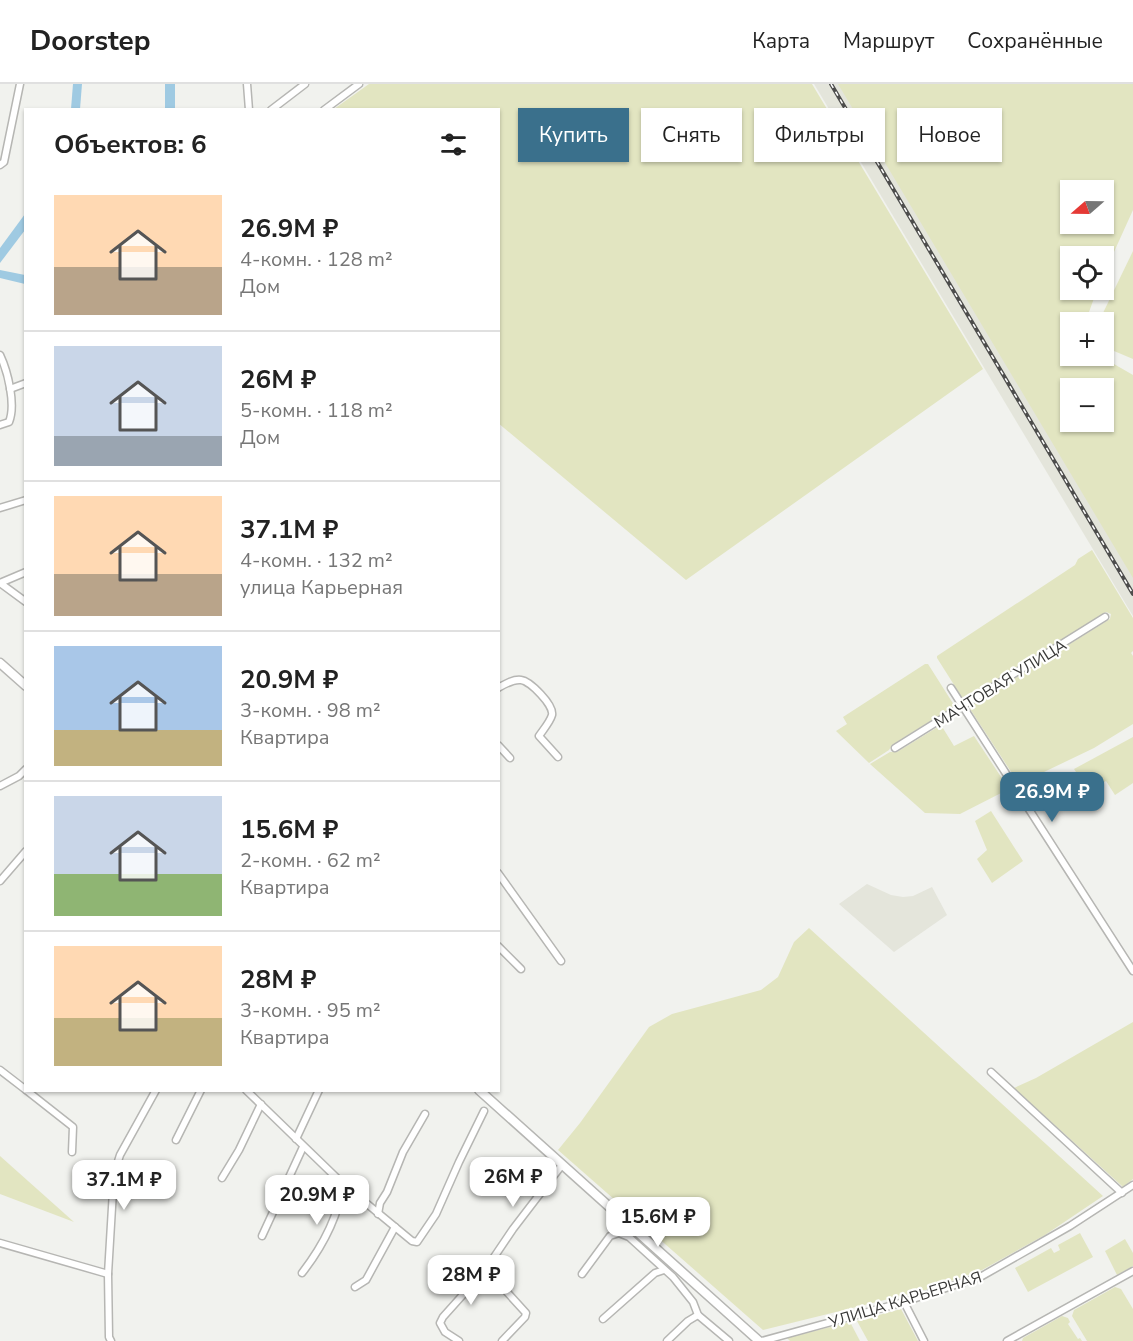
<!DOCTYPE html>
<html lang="ru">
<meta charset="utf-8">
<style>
:root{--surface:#fff;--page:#f2f2f2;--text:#222;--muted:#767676;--line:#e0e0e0;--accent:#3a708c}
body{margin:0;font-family:"Nunito Sans",sans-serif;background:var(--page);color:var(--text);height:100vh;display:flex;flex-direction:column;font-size:22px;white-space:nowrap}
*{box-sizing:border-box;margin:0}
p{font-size:20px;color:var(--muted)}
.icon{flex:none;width:33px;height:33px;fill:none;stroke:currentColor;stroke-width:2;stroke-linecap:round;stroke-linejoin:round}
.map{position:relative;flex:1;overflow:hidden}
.side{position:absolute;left:24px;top:24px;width:476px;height:984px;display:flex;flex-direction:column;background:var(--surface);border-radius:0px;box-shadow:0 2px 4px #0004}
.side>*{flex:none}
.guide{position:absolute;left:518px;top:24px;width:525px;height:54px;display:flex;gap:12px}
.needle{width:39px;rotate:250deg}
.controls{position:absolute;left:1060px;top:96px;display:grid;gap:12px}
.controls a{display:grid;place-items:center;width:54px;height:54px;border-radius:0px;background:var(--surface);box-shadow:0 2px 4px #0004;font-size:30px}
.price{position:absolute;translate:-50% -51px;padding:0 14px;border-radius:12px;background:#fff;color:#222;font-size:20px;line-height:39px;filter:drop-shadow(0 2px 3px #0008)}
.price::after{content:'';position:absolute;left:50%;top:36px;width:18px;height:14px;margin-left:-9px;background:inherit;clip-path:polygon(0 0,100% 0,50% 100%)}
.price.on{background:var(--accent);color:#fff}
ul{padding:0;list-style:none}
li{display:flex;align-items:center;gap:18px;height:150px;padding:0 30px}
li+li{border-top:2px solid var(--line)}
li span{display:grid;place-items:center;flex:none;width:168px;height:120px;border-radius:0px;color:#555}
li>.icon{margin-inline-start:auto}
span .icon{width:72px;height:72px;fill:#fffc;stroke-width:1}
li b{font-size:26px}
h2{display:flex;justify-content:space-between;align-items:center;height:72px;padding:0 30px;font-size:26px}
.tag{padding:0 21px;border-radius:0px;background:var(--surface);box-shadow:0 2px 4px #0004;font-size:21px;line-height:54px}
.tag.on{background:var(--accent);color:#fff}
header{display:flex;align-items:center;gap:36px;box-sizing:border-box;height:84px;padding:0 30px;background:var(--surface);border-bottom:2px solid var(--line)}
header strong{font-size:28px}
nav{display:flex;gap:33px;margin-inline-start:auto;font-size:21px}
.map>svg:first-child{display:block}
.built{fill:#e4e5db}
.green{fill:#e2e5c1;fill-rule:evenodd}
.water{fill:#9fcae2}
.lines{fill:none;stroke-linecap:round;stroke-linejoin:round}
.minor-casing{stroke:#b6b6b3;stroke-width:9}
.major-casing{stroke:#b6b6b3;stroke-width:11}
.minor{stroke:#fff;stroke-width:6}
.major{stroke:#fff;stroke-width:8}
.rail-casing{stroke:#4d4d4c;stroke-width:4}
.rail{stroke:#fffffe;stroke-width:1.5;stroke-dasharray:4.5;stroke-linecap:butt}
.labels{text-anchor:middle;stroke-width:4.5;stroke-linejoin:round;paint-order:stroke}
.street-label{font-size:16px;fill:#393938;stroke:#fffffe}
</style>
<header>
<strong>Doorstep</strong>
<nav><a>Карта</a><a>Маршрут</a><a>Сохранённые</a></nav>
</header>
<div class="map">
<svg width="1133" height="1257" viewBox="0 0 1133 1257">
<rect width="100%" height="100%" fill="#f1f2ee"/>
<g class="built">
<path d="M814 0H839L1133 491V532Z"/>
<path d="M867 800 891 811 903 813 913 812 932 803 947 831 894 868 839 820Z"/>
</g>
<g class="green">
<path d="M369 0H812L983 285 686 496 498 339V26L334 25Z"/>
<path d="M838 0H1133V126L1104 190V172H1071V206H1097L1089 228 1092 238H1071V272H1104L1107 276 1133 291V494ZM1104 106V140H1071V106ZM1104 304V338H1071V304Z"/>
<path d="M1133 167V275L1114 267 1103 229Z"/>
<path d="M1092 466 1133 534V567L1131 569 1133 572V640L1094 664 1019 700 970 625V622L1110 535 1111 530 1106 528 966 615H963L937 574V572L1075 481 1078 475Z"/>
<path d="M925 580H928L954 621 953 623 892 661 889 666 869 679 836 647 847 640 843 633Z"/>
<path d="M941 641 954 662 974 652 1009 705 960 730 925 729 870 680 890 668H897Z"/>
<path d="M1133 653V699L1115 711 1106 697 1089 707 1074 685Z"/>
<path d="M991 727 1023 777 992 799 977 775 987 766 975 737Z"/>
<path d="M809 844 1103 1112 1045 1151 982 1186 929 1205 763 1246 558 1066 580 1039 649 943 672 930 761 906 778 893 794 858Z"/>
<path d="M1133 938V1095L1123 1103 1014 1004 1036 994Z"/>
<path d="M0 1072 74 1138 0 1110Z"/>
<path d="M1080 1149 1093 1173 1028 1208 1015 1184 1051 1164 1054 1169 1060 1166 1058 1161Z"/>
<path d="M1125 1155 1133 1169V1182L1117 1191 1105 1167Z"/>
<path d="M1115 1203 1121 1205 1133 1225V1257H1087L1072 1232 1074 1226Z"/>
<path d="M901 1225 918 1257H868L857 1237Z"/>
<path d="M1062 1232 1068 1234 1070 1238 1068 1240 1078 1255 1080 1254 1082 1257H1022L1023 1254Z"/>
<path d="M850 1238 860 1257H790L787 1254Z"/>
</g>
<g class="water">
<path d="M73 0H82L80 25H71Z"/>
<rect x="165" y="0" width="10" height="25"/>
<path d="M25 130V146L0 179V164Z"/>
<path d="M0 186 25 191V200L0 194Z"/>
</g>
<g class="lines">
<defs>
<g id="minor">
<path d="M247 0 249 26"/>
<path d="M271 26 305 0"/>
<path d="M324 26 359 0"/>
<path d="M0 81 4 78 20 0"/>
<path d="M0 271C8 288 16 321 9 338L0 341"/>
<path d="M10 305 26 299"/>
<path d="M0 424 26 416"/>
<path d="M0 499 26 518"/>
<path d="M0 499 26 488"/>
<path d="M498 604C505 600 513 595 521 596 530 597 554 621 552 631 550 638 543 646 539 652L558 673"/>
<path d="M951 604 1133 887"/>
<path d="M498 661 510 674"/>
<path d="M895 664 1105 533"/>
<path d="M0 702 19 692 26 685"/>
<path d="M498 789 561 877"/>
<path d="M0 797 26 767"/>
<path d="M498 862 521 885"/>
<path d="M0 986 26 1006"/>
<path d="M991 988 1122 1109"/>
<path d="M26 1006 73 1043 72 1068"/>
<path d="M246 1006 343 1100 412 1157 417 1158 436 1130 459 1078 484 1027"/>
<path d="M296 1055 319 1006"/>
<path d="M176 1056 201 1006"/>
<path d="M222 1094 239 1066 261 1020"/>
<path d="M378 1130 380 1119 387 1108 403 1068 425 1030"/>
<path d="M262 1152 303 1063"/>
<path d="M0 1159 108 1190"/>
<path d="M486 1185 526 1229 525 1233 502 1257"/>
<path d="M302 1189C323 1162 338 1134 343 1100"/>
<path d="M582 1190 610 1152 619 1149 629 1153 673 1193 693 1218 698 1231 729 1257"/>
<path d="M355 1203 366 1196 395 1143"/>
<path d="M904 1218 924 1257"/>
<path d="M603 1235 655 1189 664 1186"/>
<path d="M111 1257 109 1253 108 1190 114 1090 120 1071 156 1006"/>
<path d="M459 1257 445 1248 440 1239 443 1233 486 1185 513 1145 562 1081"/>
<path d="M667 1257 688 1237 698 1231"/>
<path d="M762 1257 904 1218 982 1192 1070 1142 1133 1101"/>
<path d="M1007 1257 1133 1187"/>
</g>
<g id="major">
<path d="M0 579 26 602"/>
<path d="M479 1006 759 1257"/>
</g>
</defs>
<use href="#minor" class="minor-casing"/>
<use href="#major" class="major-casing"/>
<use href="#minor" class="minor"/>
<use href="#major" class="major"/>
<defs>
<path id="rail" d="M831 0 1133 510"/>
</defs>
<use href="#rail" class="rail-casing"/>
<use href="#rail" class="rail"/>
</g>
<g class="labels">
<g class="street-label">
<text transform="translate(1000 599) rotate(-32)" y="6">МАЧТОВАЯ УЛИЦА</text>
<text transform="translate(905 1215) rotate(-17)" y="6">УЛИЦА КАРЬЕРНАЯ</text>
</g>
</g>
</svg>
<div class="controls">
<a><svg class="needle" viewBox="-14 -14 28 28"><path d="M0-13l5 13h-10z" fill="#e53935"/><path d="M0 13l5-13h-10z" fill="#767676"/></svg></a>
<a><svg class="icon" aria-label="locate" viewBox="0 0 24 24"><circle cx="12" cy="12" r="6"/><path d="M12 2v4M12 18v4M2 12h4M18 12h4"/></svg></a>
<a>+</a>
<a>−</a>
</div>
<b class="price on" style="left:1052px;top:739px">26.9M ₽</b>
<b class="price" style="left:513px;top:1124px">26M ₽</b>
<b class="price" style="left:124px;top:1127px">37.1M ₽</b>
<b class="price" style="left:317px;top:1142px">20.9M ₽</b>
<b class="price" style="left:658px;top:1164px">15.6M ₽</b>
<b class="price" style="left:471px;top:1222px">28M ₽</b>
<div class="guide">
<a class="tag on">Купить</a>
<a class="tag">Снять</a>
<a class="tag">Фильтры</a>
<a class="tag">Новое</a>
</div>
<section class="side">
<h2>Объектов: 6<svg class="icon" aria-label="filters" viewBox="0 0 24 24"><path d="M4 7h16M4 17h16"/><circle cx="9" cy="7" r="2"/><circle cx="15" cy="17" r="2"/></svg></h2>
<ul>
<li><span style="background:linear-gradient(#ffd9b3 60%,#b9a48a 0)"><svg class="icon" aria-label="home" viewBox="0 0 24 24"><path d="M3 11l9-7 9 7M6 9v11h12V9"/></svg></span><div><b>26.9M ₽</b><p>4-комн. · 128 m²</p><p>Дом</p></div></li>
<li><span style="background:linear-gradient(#c9d6e8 75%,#9aa5b1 0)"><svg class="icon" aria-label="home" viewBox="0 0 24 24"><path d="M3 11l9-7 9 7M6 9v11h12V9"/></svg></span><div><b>26M ₽</b><p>5-комн. · 118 m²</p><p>Дом</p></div></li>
<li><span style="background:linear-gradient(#ffd9b3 65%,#b9a48a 0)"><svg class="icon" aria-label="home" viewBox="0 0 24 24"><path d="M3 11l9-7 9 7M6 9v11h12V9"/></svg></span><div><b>37.1M ₽</b><p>4-комн. · 132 m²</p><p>улица Карьерная</p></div></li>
<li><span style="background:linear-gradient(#a9c7e8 70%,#c2b280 0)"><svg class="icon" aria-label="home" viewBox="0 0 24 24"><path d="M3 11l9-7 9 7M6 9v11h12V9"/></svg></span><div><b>20.9M ₽</b><p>3-комн. · 98 m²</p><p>Квартира</p></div></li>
<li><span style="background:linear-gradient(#c9d6e8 65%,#8fb573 0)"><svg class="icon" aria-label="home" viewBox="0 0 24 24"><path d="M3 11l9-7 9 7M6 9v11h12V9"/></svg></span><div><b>15.6M ₽</b><p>2-комн. · 62 m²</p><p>Квартира</p></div></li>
<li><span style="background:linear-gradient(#ffd9b3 60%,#c2b280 0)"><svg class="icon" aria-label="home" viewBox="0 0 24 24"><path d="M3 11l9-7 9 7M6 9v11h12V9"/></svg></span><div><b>28M ₽</b><p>3-комн. · 95 m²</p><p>Квартира</p></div></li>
</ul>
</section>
</div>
